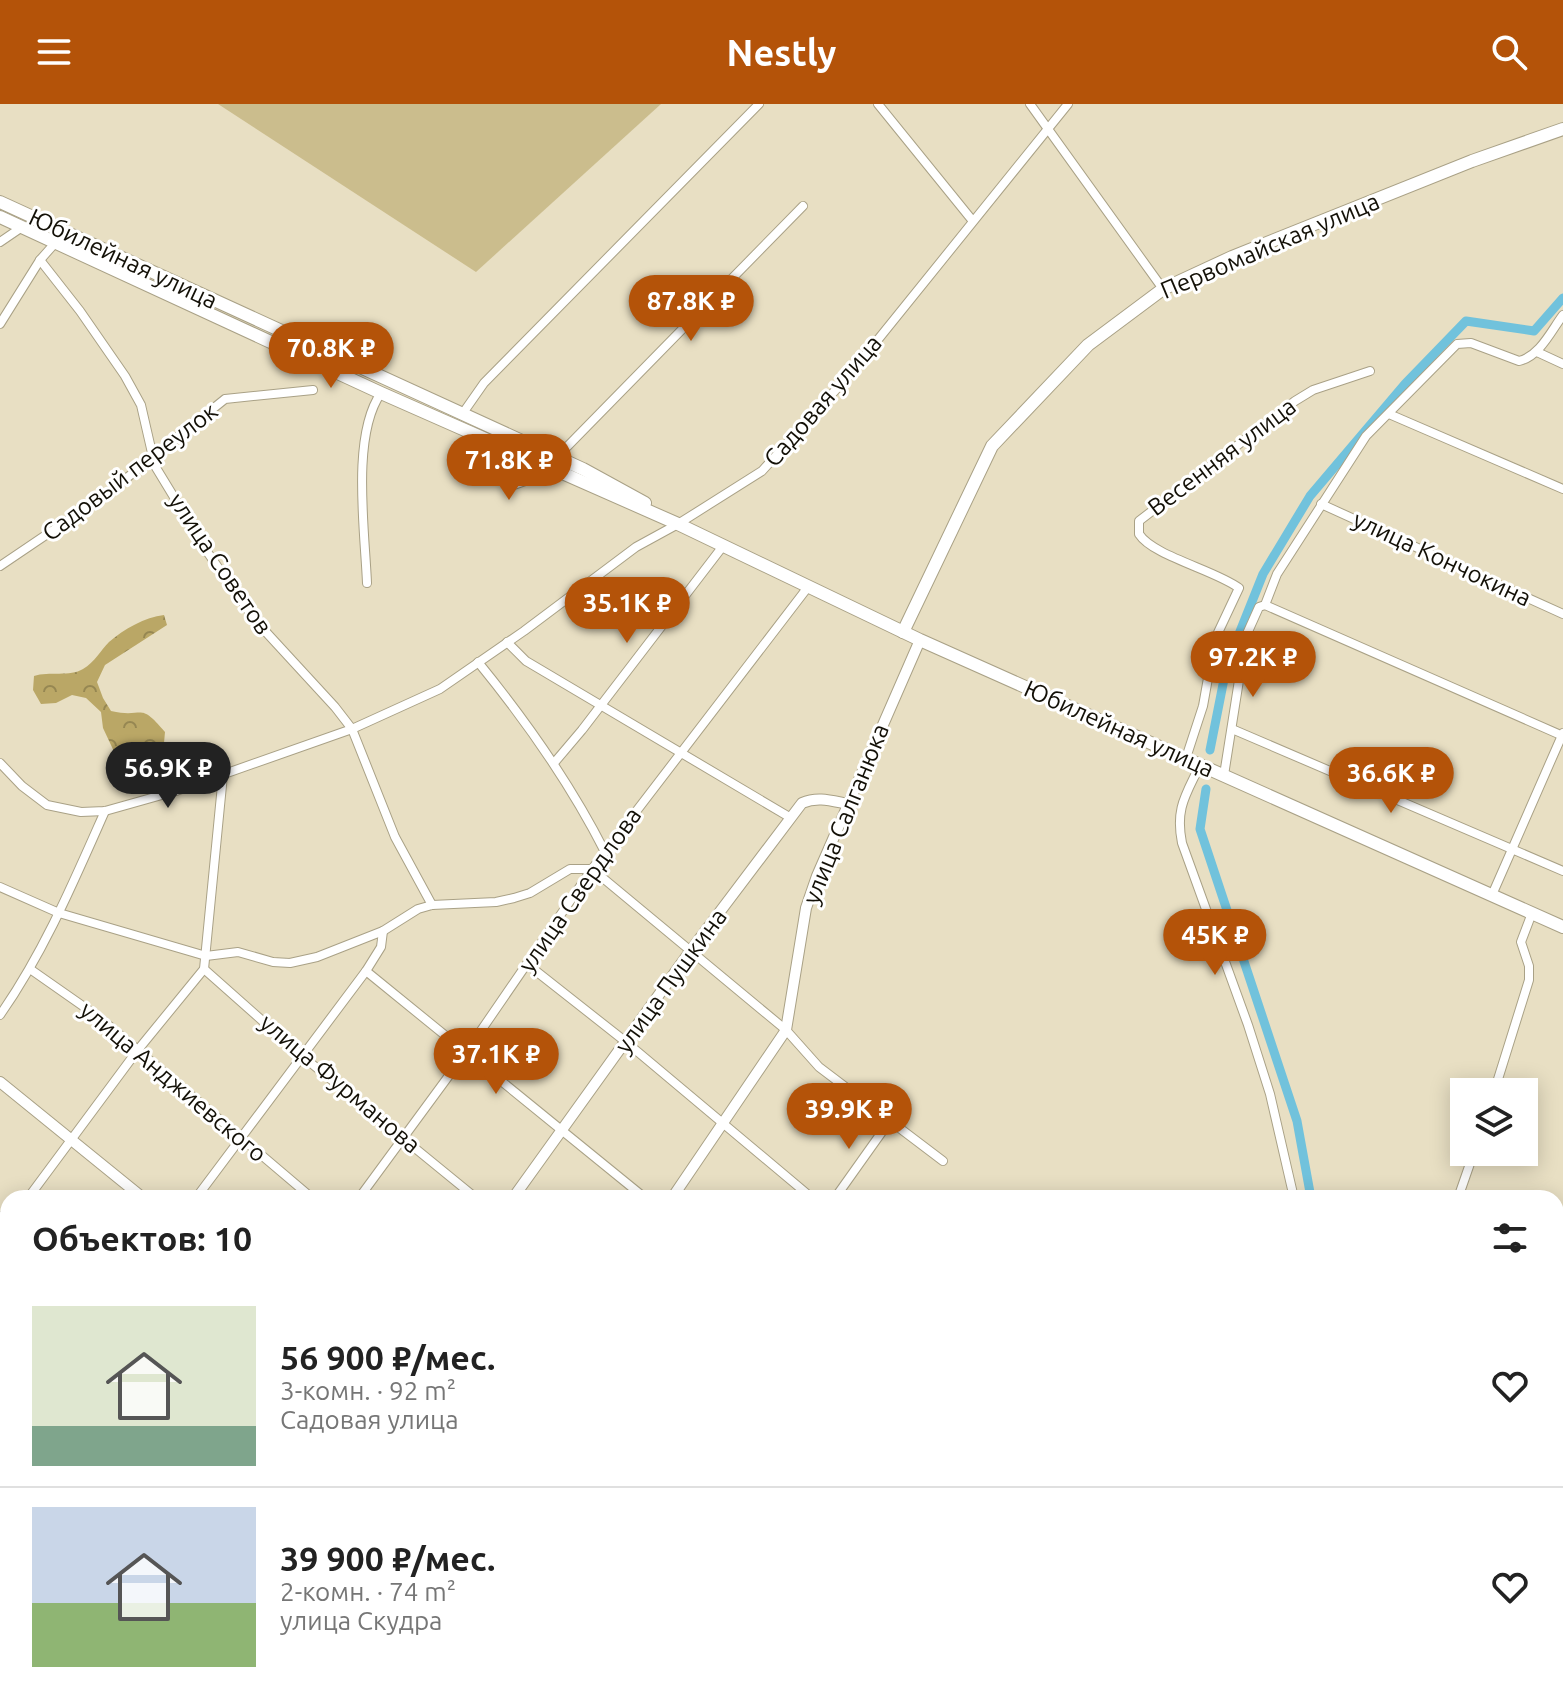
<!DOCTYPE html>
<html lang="ru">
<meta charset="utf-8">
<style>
:root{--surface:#fff;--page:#f6f6f6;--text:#222;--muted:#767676;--line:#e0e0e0;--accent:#b45309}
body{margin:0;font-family:Ubuntu,sans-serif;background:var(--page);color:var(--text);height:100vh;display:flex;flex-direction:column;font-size:30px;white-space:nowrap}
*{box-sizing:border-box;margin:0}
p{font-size:26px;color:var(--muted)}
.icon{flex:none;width:44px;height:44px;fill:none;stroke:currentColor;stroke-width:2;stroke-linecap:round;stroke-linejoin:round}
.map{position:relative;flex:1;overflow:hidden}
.details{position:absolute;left:0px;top:1086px;width:1564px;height:514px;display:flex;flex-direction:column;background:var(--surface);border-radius:24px 24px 0 0;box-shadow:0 4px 20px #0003}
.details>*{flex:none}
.tools{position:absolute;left:1450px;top:974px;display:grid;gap:16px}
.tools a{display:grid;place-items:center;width:88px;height:88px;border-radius:0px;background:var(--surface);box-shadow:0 4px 20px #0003;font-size:40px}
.price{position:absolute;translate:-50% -68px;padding:0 18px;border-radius:28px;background:var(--accent);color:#fff;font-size:26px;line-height:52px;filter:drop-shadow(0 2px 4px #0008)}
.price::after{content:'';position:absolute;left:50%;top:48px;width:24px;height:18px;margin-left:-12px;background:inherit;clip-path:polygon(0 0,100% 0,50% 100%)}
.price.active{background:#222;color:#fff}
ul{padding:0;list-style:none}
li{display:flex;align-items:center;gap:24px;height:200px;padding:0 32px}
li+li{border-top:2px solid var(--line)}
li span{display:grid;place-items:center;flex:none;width:224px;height:160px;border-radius:0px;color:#555}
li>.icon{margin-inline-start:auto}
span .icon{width:96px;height:96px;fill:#fffc;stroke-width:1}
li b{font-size:34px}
h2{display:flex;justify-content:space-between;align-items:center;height:96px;padding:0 32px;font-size:34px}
header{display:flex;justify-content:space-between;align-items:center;height:104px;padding:0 32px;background:var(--accent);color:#fff;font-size:36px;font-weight:600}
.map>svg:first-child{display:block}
.green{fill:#cbbd8d}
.forest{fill:url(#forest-crowns)}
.park{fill:url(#park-tufts)}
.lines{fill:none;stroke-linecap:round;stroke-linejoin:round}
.canal{stroke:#71c2dc;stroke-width:9}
.minor-casing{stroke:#a9a186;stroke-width:10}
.tertiary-casing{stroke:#a9a186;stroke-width:12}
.secondary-casing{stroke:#a9a186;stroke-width:14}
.minor{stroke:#fff;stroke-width:8}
.tertiary{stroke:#fff;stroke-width:10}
.secondary{stroke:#fff;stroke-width:12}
.labels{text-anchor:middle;stroke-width:6;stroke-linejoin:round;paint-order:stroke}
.street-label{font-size:24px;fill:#131007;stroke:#fff}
</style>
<header><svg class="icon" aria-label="menu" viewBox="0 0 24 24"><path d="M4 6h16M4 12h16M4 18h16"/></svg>Nestly<svg class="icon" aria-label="search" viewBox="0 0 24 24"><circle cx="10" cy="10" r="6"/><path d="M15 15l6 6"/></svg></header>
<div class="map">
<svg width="1563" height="1599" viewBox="0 0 1563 1599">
<defs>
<pattern id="forest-crowns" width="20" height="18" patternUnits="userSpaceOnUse" patternTransform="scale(2)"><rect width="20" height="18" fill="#baa766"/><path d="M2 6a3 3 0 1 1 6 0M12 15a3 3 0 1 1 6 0" fill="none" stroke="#968752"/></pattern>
<pattern id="park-tufts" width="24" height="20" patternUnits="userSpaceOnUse" patternTransform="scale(2)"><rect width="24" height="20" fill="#cbbd8d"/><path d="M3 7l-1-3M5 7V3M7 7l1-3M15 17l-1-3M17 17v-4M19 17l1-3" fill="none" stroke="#ada178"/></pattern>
</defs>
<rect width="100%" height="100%" fill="#e8dfc3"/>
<path class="green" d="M218 0H661L476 168Z"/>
<path class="forest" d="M164 511 167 521 105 561 97 578 103 594 111 607C145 615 138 596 165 628L163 650 167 673 157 684 138 686 130 668 118 656 103 624 101 608 86 594 72 591 56 599 41 600 33 586 34 572C49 567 70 573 83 565 95 558 100 547 109 538 124 525 145 513 164 511Z"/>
<g class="park">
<path d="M0 1408 8 1416V1551L0 1543Z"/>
<path d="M54 1592H162L157 1599H62Z"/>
</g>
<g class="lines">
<g class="canal">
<path d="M1210 646 1227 560 1263 470 1310 392 1405 280 1466 217 1534 227 1563 194"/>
<path d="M1206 685 1200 725 1297 1017 1311 1094"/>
<path d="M1556 1569 1563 1573"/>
</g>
<defs>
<g id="minor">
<path d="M878 0 972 116"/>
<path d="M1030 0 1163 185"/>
<path d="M0 138 22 123"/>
<path d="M40 156 80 207 125 272 141 301 155 362 208 449 254 515 335 603 352 625 395 733 432 801"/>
<path d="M0 220 40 156 56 138"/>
<path d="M1537 248 1563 260"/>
<path d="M463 309 484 279 759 0"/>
<path d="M1389 310 1563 385"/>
<path d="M475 353 511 382 528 376 541 360"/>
<path d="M557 353 803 102"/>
<path d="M1321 400 1563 510"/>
<path d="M0 462 108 389 225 295 313 286"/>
<path d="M367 479C365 428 351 331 381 289"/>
<path d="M1265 501 1563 632"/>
<path d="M507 538 526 557 791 714"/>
<path d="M478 558C527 618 570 679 605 748"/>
<path d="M1232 625 1563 767"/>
<path d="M1186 654 1203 602 1215 535 1239 484C1215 466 1153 452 1139 430V417L1295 297 1313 286 1370 267"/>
<path d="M0 659 22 682 47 701 81 708 105 707 176 687 352 625 440 585 524 527 636 443 678 420 762 367 851 269 1068 0"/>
<path d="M554 659 582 626 723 442"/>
<path d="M1200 661C1186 691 1175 704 1182 739L1248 921 1270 990 1294 1094"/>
<path d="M1224 671 1246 532 1259 503 1265 501 1277 470 1366 332 1457 240 1471 239 1519 257C1540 252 1551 227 1563 211"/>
<path d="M0 783 59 809 206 852 238 848 273 858 290 859 317 853 383 827 418 805 432 801 496 798 514 794 530 789 570 765H592L786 926 819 963 943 1057"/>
<path d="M1492 791 1563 629"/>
<path d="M527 860 626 938 812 1094"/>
<path d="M30 865 100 914 312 1094"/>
<path d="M204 865 301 951 476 1094"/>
<path d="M366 867 645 1094"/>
<path d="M0 911C44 848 74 777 105 707"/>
<path d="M1494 988 1529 876V862L1521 838 1532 809"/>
<path d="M28 1094 137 947 204 865 223 671"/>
<path d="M196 1094 366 867 381 843 383 827"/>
<path d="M359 1094 467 947 592 765 808 483"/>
<path d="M835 1094 889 1018"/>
<path d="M1458 1094 1474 1048"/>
<path d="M0 1133 8 1122"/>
<path d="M1556 1276 1563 1279"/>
<path d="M0 1363 8 1353"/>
<path d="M0 1408 8 1416"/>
<path d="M1556 1521 1563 1526"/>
<path d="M0 1543 8 1551"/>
<path d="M1556 1587 1563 1589"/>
<path d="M54 1592 62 1599"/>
<path d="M198 1592 206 1599"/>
<path d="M380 1592 388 1599"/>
<path d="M904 1592 912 1599"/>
<path d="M1065 1592 1073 1599"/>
<path d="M1235 1592 1244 1599"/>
<path d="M157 1599 162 1592"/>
<path d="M317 1599 322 1592"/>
<path d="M636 1599 642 1592"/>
<path d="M798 1599 803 1592"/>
<path d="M955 1599 960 1592"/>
<path d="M1117 1599 1122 1592"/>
<path d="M1343 1599 1371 1592"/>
</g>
<g id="tertiary">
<path d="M0 978 143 1094"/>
<path d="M513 1094 691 846 802 699C818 692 832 697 848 700"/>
<path d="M672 1094 786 926 806 804 817 772 920 536"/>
<path d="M0 1113 8 1119"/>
<path d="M0 1265 8 1272"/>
<path d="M567 1592 575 1599"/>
<path d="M735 1592 744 1599"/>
</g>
<g id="secondary">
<path d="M0 98 583 365 645 399"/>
<path d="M0 113 381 289 678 420 920 536 1563 823"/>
<path d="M903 528 992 342 1088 241 1163 185 1232 153 1472 57 1563 25"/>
</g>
</defs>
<use href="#minor" class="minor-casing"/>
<use href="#tertiary" class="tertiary-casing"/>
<use href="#secondary" class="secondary-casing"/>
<use href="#minor" class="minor"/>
<use href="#tertiary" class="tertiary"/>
<use href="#secondary" class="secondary"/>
</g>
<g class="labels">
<g class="street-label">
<text transform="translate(1270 142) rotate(-23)" y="8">Первомайская улица</text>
<text transform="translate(123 155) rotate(25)" y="8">Юбилейная улица</text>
<text transform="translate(823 297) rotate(-49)" y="8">Садовая улица</text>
<text transform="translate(1222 353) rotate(-37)" y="8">Весенняя улица</text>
<text transform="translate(130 368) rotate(-37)" y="8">Садовый переулок</text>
<text transform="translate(1442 455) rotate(25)" y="8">улица Кончокина</text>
<text transform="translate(220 460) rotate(56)" y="8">улица Советов</text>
<text transform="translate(1119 625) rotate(24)" y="8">Юбилейная улица</text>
<text transform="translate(846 710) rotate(-68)" y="8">улица Салганюка</text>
<text transform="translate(580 786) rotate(-55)" y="8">улица Свердлова</text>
<text transform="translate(671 877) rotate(-54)" y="8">улица Пушкина</text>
<text transform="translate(173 978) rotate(40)" y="8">улица Анджиевского</text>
<text transform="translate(340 980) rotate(40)" y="8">улица Фурманова</text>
</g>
</g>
</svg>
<div class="tools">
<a><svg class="icon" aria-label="layers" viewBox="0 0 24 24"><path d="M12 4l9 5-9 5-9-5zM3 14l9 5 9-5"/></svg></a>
</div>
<b class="price" style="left:691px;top:239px">87.8K ₽</b>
<b class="price" style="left:331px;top:286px">70.8K ₽</b>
<b class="price" style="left:509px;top:398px">71.8K ₽</b>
<b class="price" style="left:627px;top:541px">35.1K ₽</b>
<b class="price" style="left:1253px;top:595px">97.2K ₽</b>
<b class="price active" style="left:168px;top:706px">56.9K ₽</b>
<b class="price" style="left:1391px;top:711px">36.6K ₽</b>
<b class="price" style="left:1215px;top:873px">45K ₽</b>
<b class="price" style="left:496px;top:992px">37.1K ₽</b>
<b class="price" style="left:849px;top:1047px">39.9K ₽</b>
<section class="details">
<h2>Объектов: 10<svg class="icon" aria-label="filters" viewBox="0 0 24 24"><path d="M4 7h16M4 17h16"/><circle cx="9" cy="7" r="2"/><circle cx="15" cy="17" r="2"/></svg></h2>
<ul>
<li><span style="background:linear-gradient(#dfe7d0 75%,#7fa58c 0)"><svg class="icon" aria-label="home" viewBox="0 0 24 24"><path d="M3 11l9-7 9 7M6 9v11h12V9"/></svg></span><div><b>56 900 ₽/мес.</b><p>3-комн. · 92 m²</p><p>Садовая улица</p></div><svg class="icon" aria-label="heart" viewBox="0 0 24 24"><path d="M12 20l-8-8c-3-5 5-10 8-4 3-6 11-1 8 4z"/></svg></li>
<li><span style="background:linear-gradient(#c9d6e8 60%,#8fb573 0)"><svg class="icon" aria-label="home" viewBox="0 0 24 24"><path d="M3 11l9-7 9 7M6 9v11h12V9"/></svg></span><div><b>39 900 ₽/мес.</b><p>2-комн. · 74 m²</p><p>улица Скудра</p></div><svg class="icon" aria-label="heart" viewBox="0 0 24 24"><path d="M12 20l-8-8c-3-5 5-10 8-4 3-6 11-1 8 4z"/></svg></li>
</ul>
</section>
</div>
